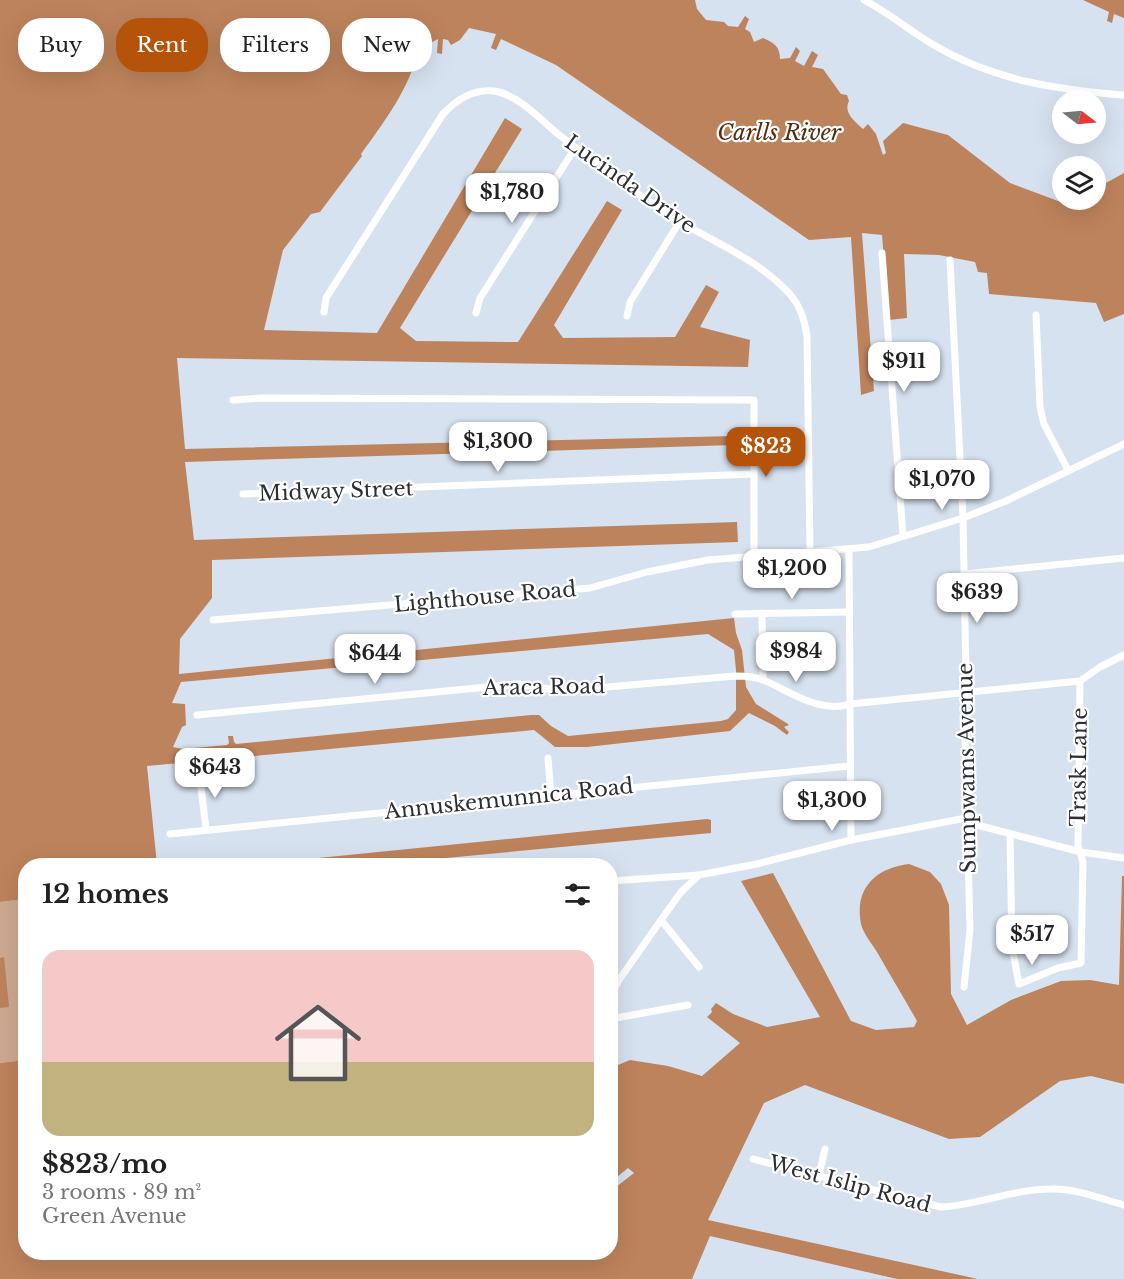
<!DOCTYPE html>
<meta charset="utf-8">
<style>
:root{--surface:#fff;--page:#f2f2f2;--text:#222;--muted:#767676;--line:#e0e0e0;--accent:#b45309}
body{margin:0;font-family:"Libre Baskerville",serif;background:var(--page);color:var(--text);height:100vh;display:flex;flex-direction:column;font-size:22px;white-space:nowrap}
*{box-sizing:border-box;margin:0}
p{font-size:20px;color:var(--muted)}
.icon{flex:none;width:33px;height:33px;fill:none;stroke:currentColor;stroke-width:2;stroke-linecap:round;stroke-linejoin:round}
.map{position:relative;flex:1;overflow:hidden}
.sheet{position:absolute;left:18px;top:858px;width:600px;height:402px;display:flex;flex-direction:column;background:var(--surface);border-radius:24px;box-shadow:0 6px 24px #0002}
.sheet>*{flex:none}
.guide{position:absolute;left:18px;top:18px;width:600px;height:54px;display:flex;gap:12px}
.needle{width:39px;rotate:106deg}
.tools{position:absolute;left:1052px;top:90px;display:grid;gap:12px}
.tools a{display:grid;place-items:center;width:54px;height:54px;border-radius:50%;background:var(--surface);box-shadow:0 6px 24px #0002;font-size:30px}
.price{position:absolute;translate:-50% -51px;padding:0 14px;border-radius:12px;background:#fff;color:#222;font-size:20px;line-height:39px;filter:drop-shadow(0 2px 3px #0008)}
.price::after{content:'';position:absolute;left:50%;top:36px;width:18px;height:14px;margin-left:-9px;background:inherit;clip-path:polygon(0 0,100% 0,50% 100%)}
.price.selected{background:var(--accent);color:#fff}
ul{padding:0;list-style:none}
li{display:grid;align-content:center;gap:12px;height:318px;padding:0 24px}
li+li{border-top:2px solid var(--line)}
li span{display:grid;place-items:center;height:186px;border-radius:18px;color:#555}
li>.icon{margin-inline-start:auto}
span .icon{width:108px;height:108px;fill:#fffc;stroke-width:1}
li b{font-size:26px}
h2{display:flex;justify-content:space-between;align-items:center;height:72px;padding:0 24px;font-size:26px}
.chip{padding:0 21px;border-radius:24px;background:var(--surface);box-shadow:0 6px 24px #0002;font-size:21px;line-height:54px}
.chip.selected{background:var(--accent);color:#fff}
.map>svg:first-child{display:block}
.green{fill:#cea991}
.water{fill:#bd835c;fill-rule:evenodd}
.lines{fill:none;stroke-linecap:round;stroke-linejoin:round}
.minor{stroke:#fff;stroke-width:7}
.labels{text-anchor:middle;stroke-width:4.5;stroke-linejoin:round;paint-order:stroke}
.street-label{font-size:21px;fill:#2c3035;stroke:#fff}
.water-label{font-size:22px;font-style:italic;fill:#542d0e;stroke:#fff}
</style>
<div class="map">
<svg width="1124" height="1279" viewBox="0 0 1124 1279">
<rect width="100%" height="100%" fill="#d7e2f0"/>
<path class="green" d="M25 899V1060L0 1063V902Z"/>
<g class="water">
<path d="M0 0H695L697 9 706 20 724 22 728 26 738 27 745 16 749 19 745 29 750 32 754 42 763 38C774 43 780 46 780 59L790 58 796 47 800 51 795 61 804 66 812 51 818 55 812 67 823 69 841 94 847 95 849 101C843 113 855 121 863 129L868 124 876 134 883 155 886 153 883 141 903 123 948 135 1010 183 1066 204 1075 200H1095V189L1124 173V314L1104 322 1096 303 989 294 987 273 978 272 975 262 939 255 904 254 907 318 889 320 882 235 862 233 874 391 861 395 851 237 809 240 556 65 501 39 496 50 491 48 496 34 469 28 460 40 451 45 448 40 443 39 442 54 437 53 438 39 419 49C409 89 385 121 361 154L362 156 320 212 311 214 283 250 264 330 377 333 505 118 522 129 400 328 416 341 518 342 607 201 622 210 554 325 563 338 675 337 706 285 719 292 700 327 750 340 748 367 177 358 185 449 734 436V445L185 462 194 540 737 522 738 542 212 560V598L180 639 179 674 734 618 736 633 742 650 746 687 756 704 788 724 789 725 784 727 789 732 787 735 775 726 749 713 730 731 587 747H555L534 730 147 766 157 865 26 866 25 899 0 902ZM708 634 734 650 736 670V710L728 719 721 721 568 736 551 726 539 715H531L236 744 234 742 233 736H228L229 743 227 745 183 749 173 747 182 727 186 725 185 704 172 703 181 682Z"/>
<path d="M1083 0H1124V18L1114 14 1112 23 1107 21 1109 12Z"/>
<path d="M707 819 711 820V833L371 865H249Z"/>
<path d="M909 864 930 872 941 884 949 905 951 994 967 1025 1011 1000 1061 981 1090 980 1119 985 1122 876H1124V1084L1091 1076 1060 1081 980 1137 949 1139 805 1085 764 1103 708 1220 978 1279H897L710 1236 692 1279H0V1063L25 1060 26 1252H610L611 1191 634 1173 628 1168 611 1182V1068L630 1060 668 1066 702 1076 740 1043 707 1017 712 1012 711 1009 716 1003 733 1014 767 1027 820 1017 741 881 773 873 851 1021 876 1030 914 1027 917 1021C904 998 890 975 877 952 872 944 863 933 861 924 854 888 876 868 909 864Z"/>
<path d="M4 957 9 1007 0 1008V958Z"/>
</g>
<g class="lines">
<g class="minor">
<path d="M864 0C889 13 910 31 934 45 992 80 1058 90 1124 95"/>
<path d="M882 253 903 536"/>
<path d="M950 260 963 518 966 679 964 705 970 930 964 987"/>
<path d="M324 312 326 298 443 114C458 98 477 87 499 92 521 98 541 120 558 134 597 165 638 196 681 222 716 243 755 259 784 288 799 302 804 317 807 336L810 553"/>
<path d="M476 313 480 298 575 148"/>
<path d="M1036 315 1040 407 1044 424 1068 470"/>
<path d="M627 316 630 302 680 221"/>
<path d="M233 400 262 398 754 400V556"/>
<path d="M243 494 753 474"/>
<path d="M849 550 851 840"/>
<path d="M964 574 1124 558"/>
<path d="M762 613 763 679"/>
<path d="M735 614 849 612"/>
<path d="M213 620 590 588 647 572 708 560 869 547 963 518 1006 501 1124 444"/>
<path d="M197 715 519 684 561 691 735 676C744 676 754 676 763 680 790 691 819 714 850 704L1080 681 1100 667 1124 655"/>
<path d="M548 758 551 796"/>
<path d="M199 771 206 829"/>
<path d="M170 834 849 766"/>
<path d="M1010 834 1012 947 1019 984 1058 968 1081 963 1083 862 1078 846 1080 681"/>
<path d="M610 881 699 875"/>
<path d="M661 920 699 967"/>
<path d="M610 997 619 980 661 920 681 892 699 875 757 864 851 840 966 818 977 825 1081 852 1124 858"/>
<path d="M610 1019 688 1005"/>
<path d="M753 1159 941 1207C978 1205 1014 1189 1051 1189 1075 1188 1101 1199 1124 1205"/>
<path d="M819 1175 825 1149"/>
</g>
</g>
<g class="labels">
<g class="street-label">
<text transform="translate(630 184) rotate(35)" y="7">Lucinda Drive</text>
<text transform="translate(336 491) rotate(-2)" y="7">Midway Street</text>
<text transform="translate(485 597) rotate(-5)" y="7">Lighthouse Road</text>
<text transform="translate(544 687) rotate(-1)" y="7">Araca Road</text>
<text transform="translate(1079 767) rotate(-89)" y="7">Trask Lane</text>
<text transform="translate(967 768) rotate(-91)" y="7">Sumpwams Avenue</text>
<text transform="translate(509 799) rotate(-6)" y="7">Annuskemunnica Road</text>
<text transform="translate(850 1184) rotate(15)" y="7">West Islip Road</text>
</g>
<g class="water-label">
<text x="779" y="140">Carlls River</text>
</g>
</g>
</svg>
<div class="tools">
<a><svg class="needle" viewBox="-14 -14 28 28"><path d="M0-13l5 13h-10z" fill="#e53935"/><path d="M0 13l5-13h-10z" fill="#767676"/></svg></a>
<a><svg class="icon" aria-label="layers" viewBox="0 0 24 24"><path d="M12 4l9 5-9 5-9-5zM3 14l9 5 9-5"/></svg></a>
</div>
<b class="price" style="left:512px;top:224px">$1,780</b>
<b class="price" style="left:904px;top:393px">$911</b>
<b class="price" style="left:498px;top:473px">$1,300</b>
<b class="price selected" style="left:766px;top:478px">$823</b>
<b class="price" style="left:942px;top:511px">$1,070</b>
<b class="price" style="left:792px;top:600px">$1,200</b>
<b class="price" style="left:977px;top:624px">$639</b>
<b class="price" style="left:796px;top:683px">$984</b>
<b class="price" style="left:375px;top:685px">$644</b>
<b class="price" style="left:215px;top:799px">$643</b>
<b class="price" style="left:832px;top:832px">$1,300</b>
<b class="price" style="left:1032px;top:966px">$517</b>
<div class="guide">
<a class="chip">Buy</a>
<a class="chip selected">Rent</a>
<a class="chip">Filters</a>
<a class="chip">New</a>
</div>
<section class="sheet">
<h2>12 homes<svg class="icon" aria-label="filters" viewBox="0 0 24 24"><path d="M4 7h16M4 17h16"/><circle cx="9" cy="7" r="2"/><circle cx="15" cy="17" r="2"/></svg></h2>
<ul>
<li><span style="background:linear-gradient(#f6c9c9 60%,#c2b280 0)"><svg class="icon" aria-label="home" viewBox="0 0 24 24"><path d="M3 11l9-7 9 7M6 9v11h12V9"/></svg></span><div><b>$823/mo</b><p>3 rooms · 89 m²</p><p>Green Avenue</p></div></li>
</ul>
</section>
</div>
